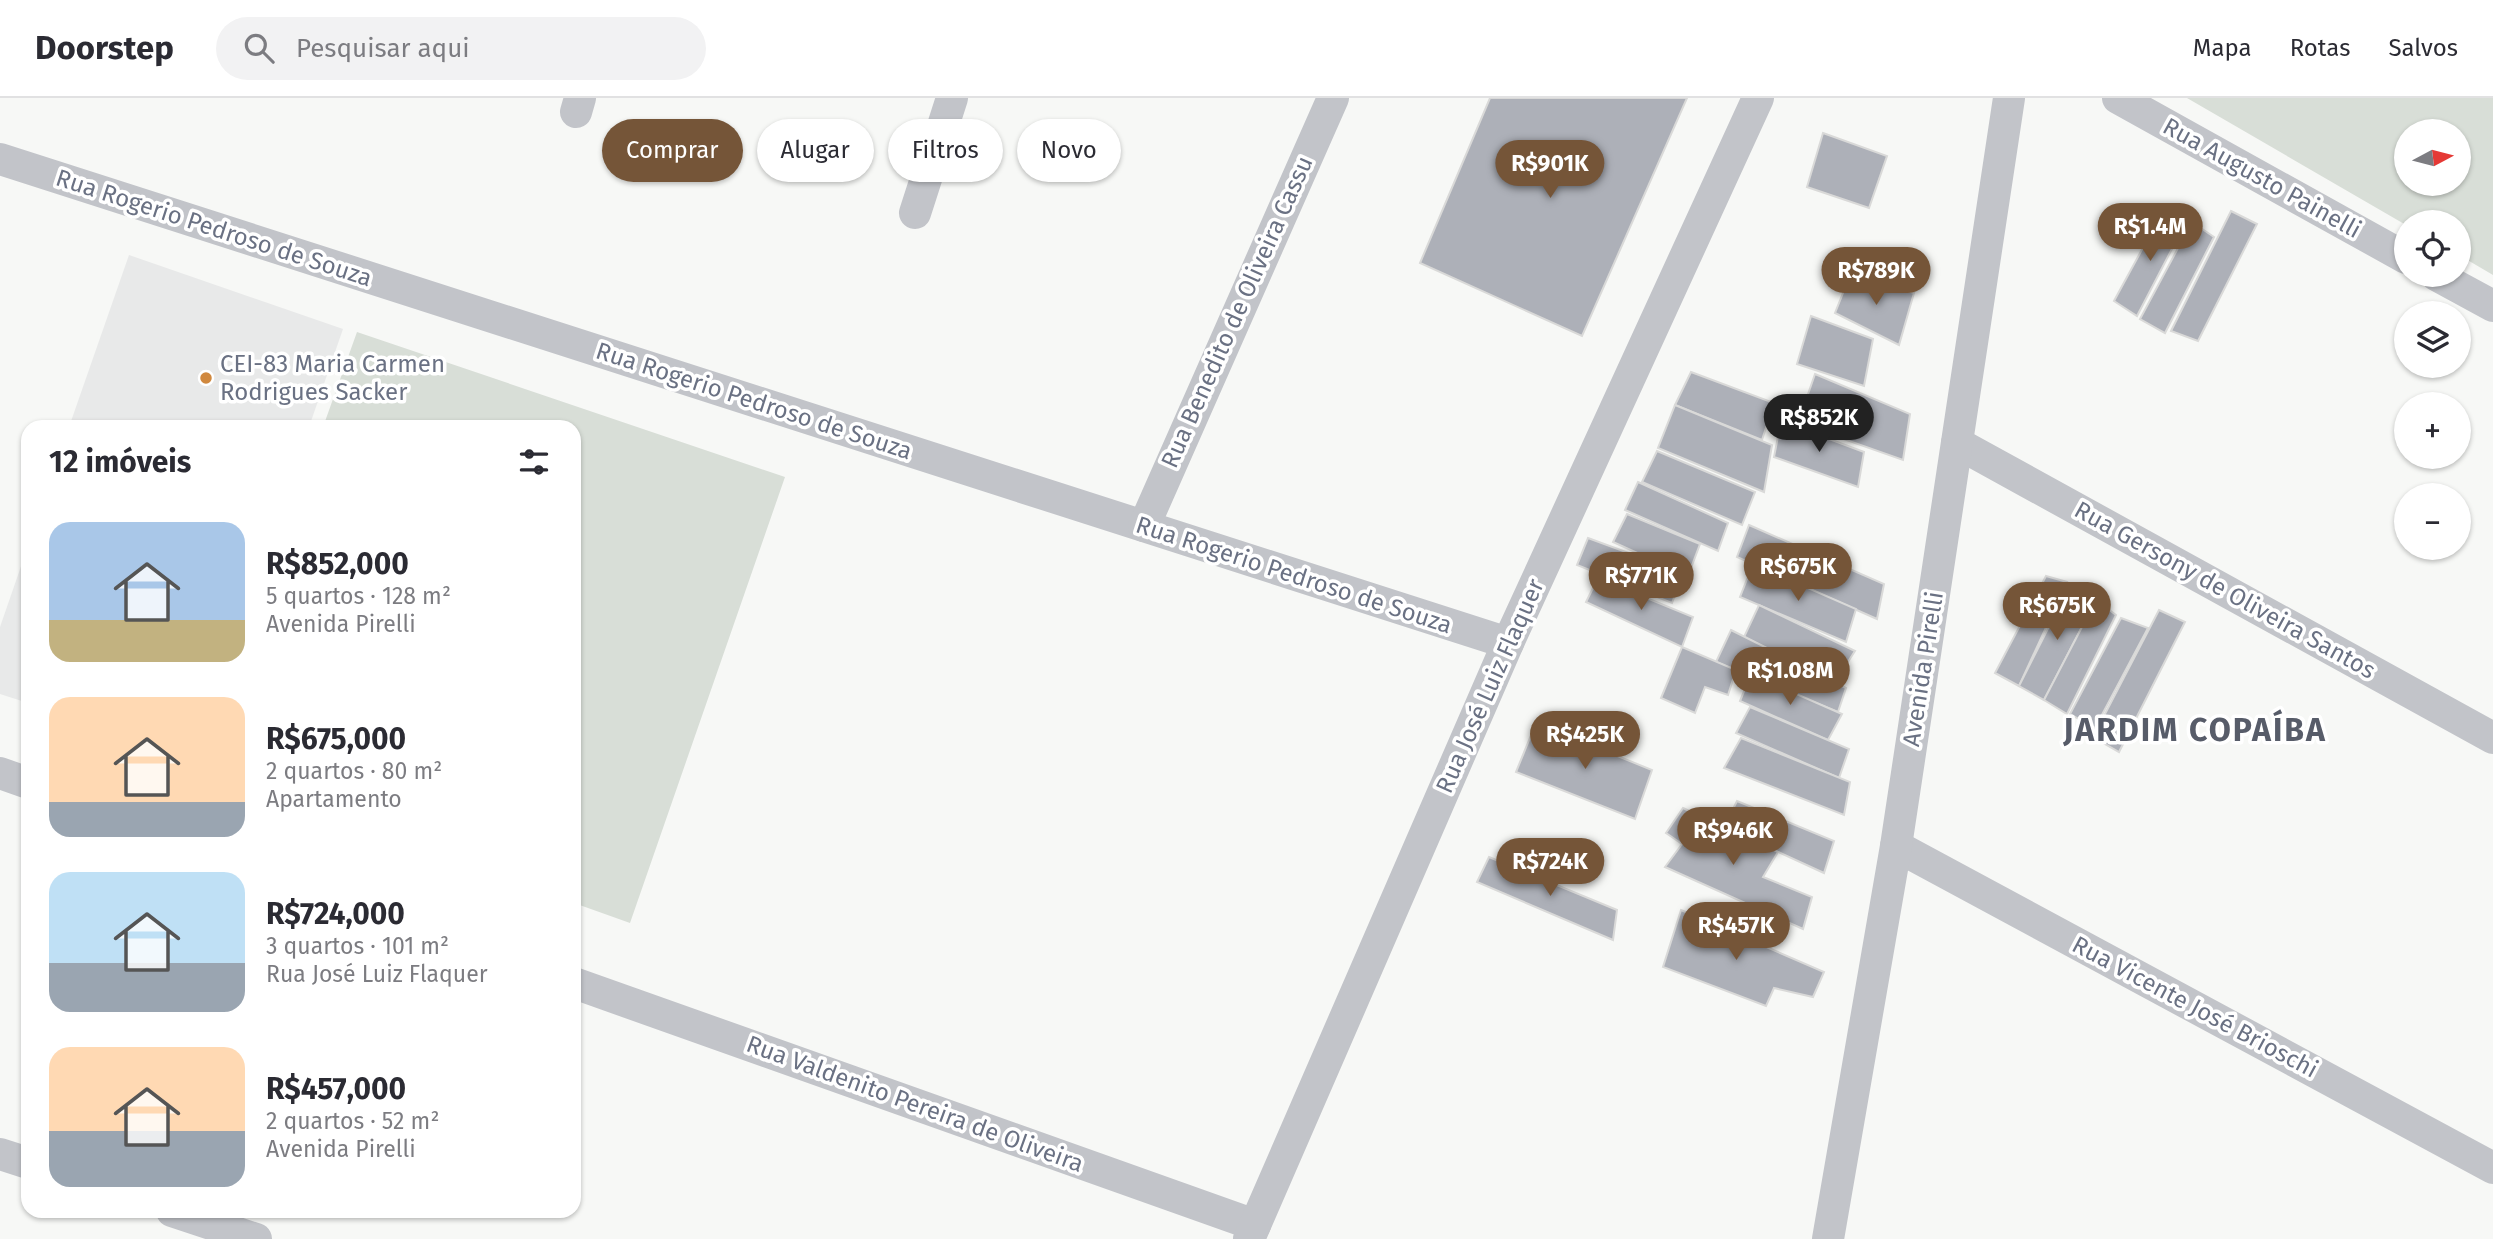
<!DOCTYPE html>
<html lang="pt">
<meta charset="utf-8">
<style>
:root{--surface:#fff;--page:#f2f2f3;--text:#2b2b33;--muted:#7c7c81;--line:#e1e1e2;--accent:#755538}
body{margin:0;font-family:"Fira Sans",sans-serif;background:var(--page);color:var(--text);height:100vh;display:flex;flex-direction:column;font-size:26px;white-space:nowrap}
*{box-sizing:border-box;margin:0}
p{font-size:23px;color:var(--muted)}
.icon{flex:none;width:38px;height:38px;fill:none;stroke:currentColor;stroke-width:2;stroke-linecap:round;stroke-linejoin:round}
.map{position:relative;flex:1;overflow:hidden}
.side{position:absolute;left:21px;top:322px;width:560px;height:798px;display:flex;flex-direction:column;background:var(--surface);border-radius:21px;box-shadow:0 2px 5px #0004}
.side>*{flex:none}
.banner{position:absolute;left:602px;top:21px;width:665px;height:63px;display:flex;gap:14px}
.needle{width:46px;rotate:83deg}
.controls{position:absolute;left:2394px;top:21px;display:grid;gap:14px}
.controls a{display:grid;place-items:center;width:77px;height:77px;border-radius:50%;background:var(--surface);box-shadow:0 2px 5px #0004;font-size:35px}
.price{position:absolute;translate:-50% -60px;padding:0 16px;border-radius:24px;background:var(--accent);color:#fff;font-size:23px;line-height:46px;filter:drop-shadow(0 2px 4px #0008)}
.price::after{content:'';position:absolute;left:50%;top:42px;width:21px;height:16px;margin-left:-10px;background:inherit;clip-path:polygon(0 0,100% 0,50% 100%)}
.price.current{background:#222;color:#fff}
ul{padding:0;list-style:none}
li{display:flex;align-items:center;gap:21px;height:175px;padding:0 28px}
li span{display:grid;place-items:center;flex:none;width:196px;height:140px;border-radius:21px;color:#555}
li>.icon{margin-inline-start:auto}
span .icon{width:84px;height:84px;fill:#fffc;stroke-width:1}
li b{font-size:30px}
h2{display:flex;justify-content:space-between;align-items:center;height:84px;padding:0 28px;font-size:30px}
.tag{padding:0 24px;border-radius:32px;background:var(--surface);box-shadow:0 2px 5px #0004;font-size:24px;line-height:63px}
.tag.current{background:var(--accent);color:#fff}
header{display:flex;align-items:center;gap:42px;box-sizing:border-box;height:98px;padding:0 35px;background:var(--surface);border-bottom:2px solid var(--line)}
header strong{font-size:33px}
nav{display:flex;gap:38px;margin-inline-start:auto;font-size:24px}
.search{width:490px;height:63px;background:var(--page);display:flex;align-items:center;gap:18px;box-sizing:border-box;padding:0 24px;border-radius:38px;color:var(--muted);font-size:26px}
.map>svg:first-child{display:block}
.built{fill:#e8e9e9}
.green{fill:#d8ded7;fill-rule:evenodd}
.building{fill:#adb0b8;stroke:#d9d9d8;stroke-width:2}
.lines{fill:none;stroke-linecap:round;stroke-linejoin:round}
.street{stroke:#c2c4c9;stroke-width:32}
.poi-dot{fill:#d0883e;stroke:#fff;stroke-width:2.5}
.labels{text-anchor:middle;stroke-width:7;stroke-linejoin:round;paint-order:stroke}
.street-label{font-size:24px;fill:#6a7183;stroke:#fff}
.poi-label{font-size:24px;fill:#6a7183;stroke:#fff;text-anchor:start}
.district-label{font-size:32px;font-weight:bold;letter-spacing:2px;fill:#575c69;stroke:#fff}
</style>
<header>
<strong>Doorstep</strong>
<div class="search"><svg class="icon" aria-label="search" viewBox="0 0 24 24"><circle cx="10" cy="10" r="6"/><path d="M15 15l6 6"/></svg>Pesquisar aqui</div>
<nav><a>Mapa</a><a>Rotas</a><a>Salvos</a></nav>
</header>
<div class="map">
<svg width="2493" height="1141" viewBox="0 0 2493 1141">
<rect width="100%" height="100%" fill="#f7f8f6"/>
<g class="built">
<path d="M129 157 343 231 309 329H69Z"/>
<path d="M28 448V605L0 596V529Z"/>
</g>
<g class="green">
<path d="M2187 0H2493V177L2459 157V124L2406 127ZM2406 33H2459V86H2406Z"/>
<path d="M357 234 785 379 630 825 574 805V329H323Z"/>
</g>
<g class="building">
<path d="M1490 0H1687L1582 238 1420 165Z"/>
<path d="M1823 35 1887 58 1869 110 1807 89Z"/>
<path d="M2164 111 2186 124 2137 218 2114 203Z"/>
<path d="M2231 113 2257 126 2198 243 2171 233Z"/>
<path d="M2192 124 2214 139 2165 235 2140 221Z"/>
<path d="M1851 175 1914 195 1899 247 1835 215Z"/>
<path d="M1811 218 1873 241 1864 288 1797 266Z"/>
<path d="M1691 274 1774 305 1762 342 1675 307Z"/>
<path d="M1815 276 1910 316 1903 362 1798 325Z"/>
<path d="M1675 307 1772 347 1764 394 1658 350Z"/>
<path d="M1781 323 1864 354 1858 389 1774 359Z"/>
<path d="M1657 353 1755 394 1742 427 1642 384Z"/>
<path d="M1638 384 1728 425 1718 453 1625 412Z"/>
<path d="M1627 416 1700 446 1688 478 1613 444Z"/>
<path d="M1749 427 1884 486 1877 521 1737 459Z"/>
<path d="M1588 440 1683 475 1672 505 1577 467Z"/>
<path d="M1753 466 1856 511 1846 544 1740 499Z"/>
<path d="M2046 478 2067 484 2019 588 1995 575Z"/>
<path d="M1598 480 1693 519 1682 549 1586 504Z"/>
<path d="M2070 487 2096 502 2044 602 2019 588Z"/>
<path d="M2096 502 2116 517 2067 616 2044 602Z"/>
<path d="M1759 507 1855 553 1835 584 1744 539Z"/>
<path d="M2159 512 2185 524 2119 654 2093 639Z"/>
<path d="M2121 520 2148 530 2095 630 2070 616Z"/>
<path d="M1731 532 1846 590 1838 614 1716 564Z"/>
<path d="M1682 549 1736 572 1728 597 1705 589 1695 615 1661 600Z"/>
<path d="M1751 576 1842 616 1828 642 1740 603Z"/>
<path d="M1750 609 1849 651 1839 680 1736 635Z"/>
<path d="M1536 625 1652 672 1635 721 1516 674Z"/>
<path d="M1741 640 1850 684 1844 717 1724 670Z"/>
<path d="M1737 703 1834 743 1824 775 1724 729Z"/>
<path d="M1683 710 1778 754 1763 779 1812 799 1803 831 1665 769 1682 746 1666 735Z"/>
<path d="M1489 759 1617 812 1613 842 1477 784Z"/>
<path d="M1681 812 1824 874 1813 899 1774 890 1766 908 1663 869Z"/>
</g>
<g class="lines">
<g class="street">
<path d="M2118 0 2406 160"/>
<path d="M576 14 580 0"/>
<path d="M0 61 1508 545"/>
<path d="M915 115 952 0"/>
<path d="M2436 177 2493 208"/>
<path d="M1957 345 2493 640"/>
<path d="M1144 428 1333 0"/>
<path d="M0 675 28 685"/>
<path d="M1896 748 2493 1070"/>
<path d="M574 885 1255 1127"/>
<path d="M0 1056 28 1065"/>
<path d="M172 1113 256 1141"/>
<path d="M1249 1141 1508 545 1758 0"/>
<path d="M1828 1141 1896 748 2009 0"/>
</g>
</g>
<circle class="poi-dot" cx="206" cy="280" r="7"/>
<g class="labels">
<g class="street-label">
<text transform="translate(2262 80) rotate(29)" y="8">Rua Augusto Painelli</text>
<text transform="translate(214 130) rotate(18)" y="8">Rua Rogerio Pedroso de Souza</text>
<text transform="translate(1237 214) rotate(-66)" y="8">Rua Benedito de Oliveira Cassu</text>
<text transform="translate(754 303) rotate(18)" y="8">Rua Rogerio Pedroso de Souza</text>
<text transform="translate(1294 477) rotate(18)" y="8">Rua Rogerio Pedroso de Souza</text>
<text transform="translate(2225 492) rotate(29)" y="8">Rua Gersony de Oliveira Santos</text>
<text transform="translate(1923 571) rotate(-81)" y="8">Avenida Pirelli</text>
<text transform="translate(1490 588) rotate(-66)" y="8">Rua José Luiz Flaquer</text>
<text transform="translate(2195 909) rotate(28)" y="8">Rua Vicente José Brioschi</text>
<text transform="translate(915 1006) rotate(20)" y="8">Rua Valdenito Pereira de Oliveira</text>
</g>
<g class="poi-label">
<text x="220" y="274">CEI-83 Maria Carmen<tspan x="220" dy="28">Rodrigues Sacker</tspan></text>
</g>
<g class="district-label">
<text x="2195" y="643">JARDIM COPAÍBA</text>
</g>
</g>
</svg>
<div class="controls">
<a><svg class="needle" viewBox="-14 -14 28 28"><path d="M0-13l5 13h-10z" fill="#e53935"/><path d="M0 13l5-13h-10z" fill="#7c7c81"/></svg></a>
<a><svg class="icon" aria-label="locate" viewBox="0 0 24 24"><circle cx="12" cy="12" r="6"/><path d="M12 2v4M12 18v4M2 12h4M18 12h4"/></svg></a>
<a><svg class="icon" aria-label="layers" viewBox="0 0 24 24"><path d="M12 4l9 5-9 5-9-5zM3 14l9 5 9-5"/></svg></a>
<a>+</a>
<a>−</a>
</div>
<b class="price" style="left:1550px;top:102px">R$901K</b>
<b class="price" style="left:2150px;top:165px">R$1.4M</b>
<b class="price" style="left:1876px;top:209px">R$789K</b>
<b class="price current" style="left:1819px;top:356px">R$852K</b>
<b class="price" style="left:1798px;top:505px">R$675K</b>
<b class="price" style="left:1641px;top:514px">R$771K</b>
<b class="price" style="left:2057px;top:544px">R$675K</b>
<b class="price" style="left:1790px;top:609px">R$1.08M</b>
<b class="price" style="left:1585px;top:673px">R$425K</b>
<b class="price" style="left:1733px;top:769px">R$946K</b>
<b class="price" style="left:1550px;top:800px">R$724K</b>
<b class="price" style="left:1736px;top:864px">R$457K</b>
<div class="banner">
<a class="tag current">Comprar</a>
<a class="tag">Alugar</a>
<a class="tag">Filtros</a>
<a class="tag">Novo</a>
</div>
<section class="side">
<h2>12 imóveis<svg class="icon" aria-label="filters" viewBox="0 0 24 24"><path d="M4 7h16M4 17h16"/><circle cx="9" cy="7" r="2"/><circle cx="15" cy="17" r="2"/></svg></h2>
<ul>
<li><span style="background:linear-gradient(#a9c7e8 70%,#c2b280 0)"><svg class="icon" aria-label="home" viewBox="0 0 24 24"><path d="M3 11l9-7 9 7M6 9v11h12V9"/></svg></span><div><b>R$852,000</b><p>5 quartos · 128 m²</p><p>Avenida Pirelli</p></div></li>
<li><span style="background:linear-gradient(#ffd9b3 75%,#9aa5b1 0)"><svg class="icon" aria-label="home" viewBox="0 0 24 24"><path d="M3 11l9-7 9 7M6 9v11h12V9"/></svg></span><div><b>R$675,000</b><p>2 quartos · 80 m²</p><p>Apartamento</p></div></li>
<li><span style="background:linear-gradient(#bfe0f5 65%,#9aa5b1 0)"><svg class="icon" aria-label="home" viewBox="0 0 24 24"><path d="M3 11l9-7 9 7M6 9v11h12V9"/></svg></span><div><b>R$724,000</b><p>3 quartos · 101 m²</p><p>Rua José Luiz Flaquer</p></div></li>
<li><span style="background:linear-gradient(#ffd9b3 60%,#9aa5b1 0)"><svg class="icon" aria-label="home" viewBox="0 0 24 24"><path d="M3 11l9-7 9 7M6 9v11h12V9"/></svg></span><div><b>R$457,000</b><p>2 quartos · 52 m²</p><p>Avenida Pirelli</p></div></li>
</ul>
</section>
</div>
